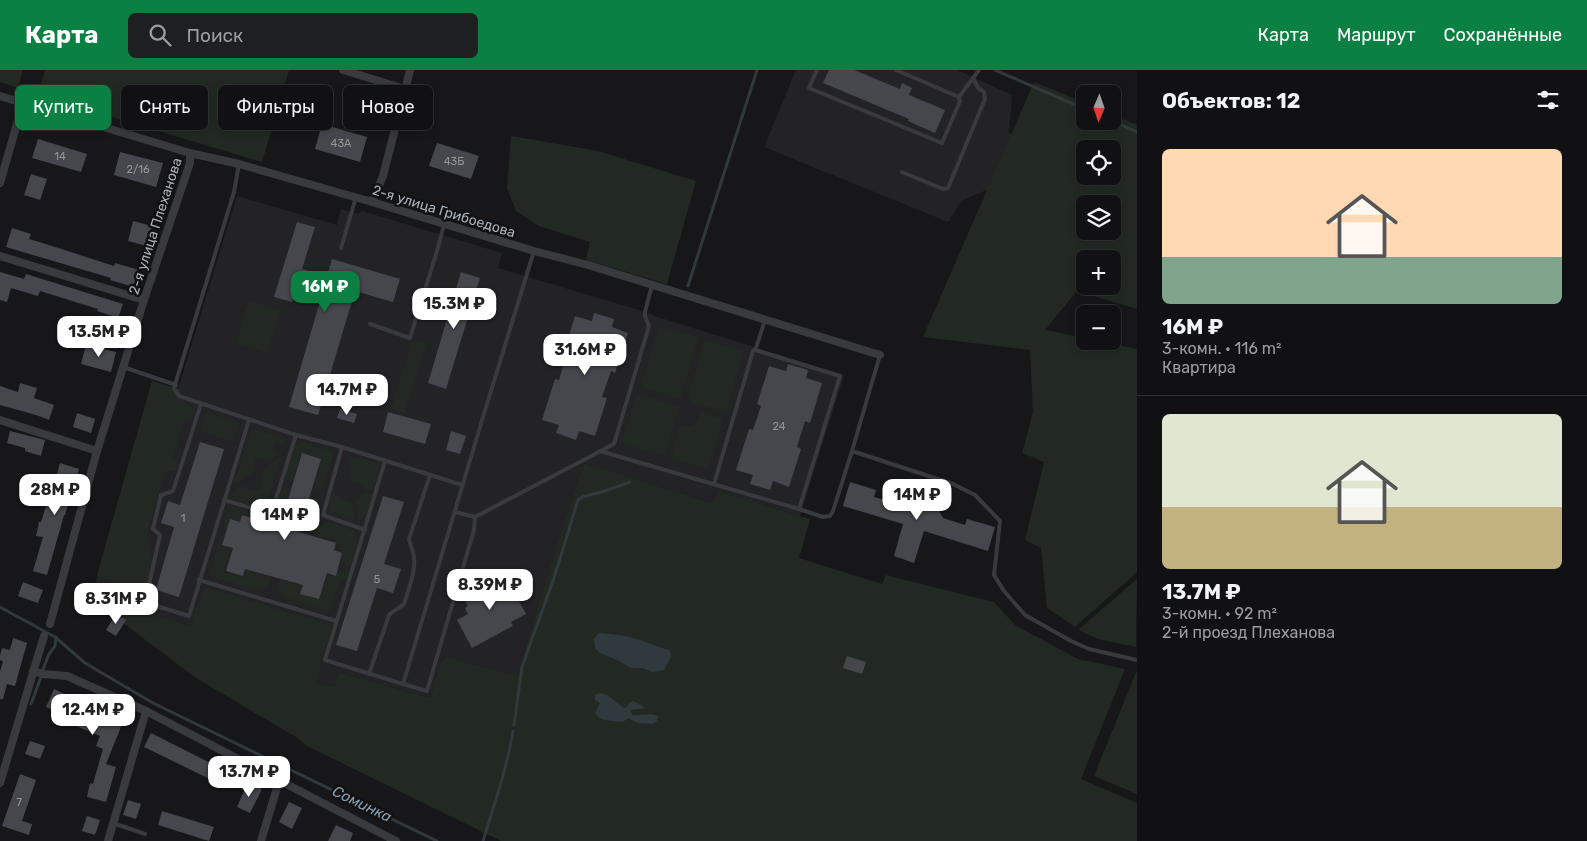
<!DOCTYPE html>
<html lang="ru">
<meta charset="utf-8">
<style>
:root{--surface:#111113;--page:#1e1f21;--text:#f1f3f6;--muted:#9c9da0;--line:#303133;--accent:#0b8043}
body{margin:0;font-family:Rubik,sans-serif;background:var(--page);color:var(--text);height:100vh;display:flex;flex-direction:column;font-size:19px;white-space:nowrap}
*{box-sizing:border-box;margin:0}
p{font-size:16px;color:var(--muted)}
.icon{flex:none;width:28px;height:28px;fill:none;stroke:currentColor;stroke-width:2;stroke-linecap:round;stroke-linejoin:round}
.map{position:relative;flex:1;overflow:hidden}
.sheet{display:flex;flex-direction:column;background:var(--surface);width:450px}
.sheet>*{flex:none}
.hud{position:absolute;left:15px;top:15px;width:475px;height:45px;display:flex;gap:10px}
.needle{width:32px;rotate:182deg}
.fabs{position:absolute;left:1076px;top:15px;display:grid;gap:10px}
.fabs a{display:grid;place-items:center;width:45px;height:45px;border-radius:8px;background:var(--surface);box-shadow:0 2px 8px #0003,0 0 0 1px var(--line);font-size:25px}
.price{position:absolute;translate:-50% -42px;padding:0 11px;border-radius:10px;background:#fff;color:#222;font-size:16px;line-height:32px;filter:drop-shadow(0 1px 2px #0008)}
.price::after{content:'';position:absolute;left:50%;top:30px;width:15px;height:11px;margin-left:-8px;background:inherit;clip-path:polygon(0 0,100% 0,50% 100%)}
.price.on{background:var(--accent);color:#fff}
ul{padding:0;list-style:none}
li{display:grid;align-content:center;gap:10px;height:265px;padding:0 25px}
li+li{border-top:1px solid var(--line)}
li span{display:grid;place-items:center;height:155px;border-radius:8px;color:#555}
li>.icon{margin-inline-start:auto}
span .icon{width:90px;height:90px;fill:#fffc;stroke-width:1}
li b{font-size:21px}
h2{display:flex;justify-content:space-between;align-items:center;height:60px;padding:0 25px;font-size:21px}
.pill{padding:0 18px;border-radius:8px;background:var(--surface);box-shadow:0 2px 8px #0003,0 0 0 1px var(--line);font-size:18px;line-height:45px}
.pill.on{background:var(--accent);color:#fff}
header{display:flex;align-items:center;gap:30px;box-sizing:border-box;height:70px;padding:0 25px;background:var(--accent);color:#fff}
header strong{font-size:24px}
nav{display:flex;gap:28px;margin-inline-start:auto;font-size:18px}
.search{width:350px;height:45px;background:var(--page);display:flex;align-items:center;gap:12px;box-sizing:border-box;padding:0 18px;border-radius:8px;color:var(--muted);font-size:19px}
main{display:flex;flex:1;min-height:0}
.map>svg:first-child{display:block}
.built{fill:#232326}
.green{fill:#222922;fill-rule:evenodd}
.water{fill:#30393e}
.lines{fill:none;stroke-linecap:round;stroke-linejoin:round}
.stream{stroke:#30393e;stroke-width:3}
.building{fill:#46474c}
.lane{stroke:#383a3e;stroke-width:4}
.street{stroke:#383a3e;stroke-width:8}
.labels{text-anchor:middle;stroke-width:5;stroke-linejoin:round;paint-order:stroke}
.number-label{font-size:11px;fill:#91969d}
.street-label{font-size:14px;fill:#aab0b8;stroke:#121214}
.water-label{font-size:15px;font-style:italic;fill:#849fb0;stroke:#121214}
</style>
<header>
<strong>Карта</strong>
<div class="search"><svg class="icon" aria-label="search" viewBox="0 0 24 24"><circle cx="10" cy="10" r="6"/><path d="M15 15l6 6"/></svg>Поиск</div>
<nav><a>Карта</a><a>Маршрут</a><a>Сохранённые</a></nav>
</header>
<main>
<div class="map">
<svg width="1137" height="771" viewBox="0 0 1137 771">
<rect width="100%" height="100%" fill="#171719"/>
<g class="built">
<path d="M796 0H957L1012 25 1009 63 1019 70 989 119 961 131 948 152 764 77Z"/>
<path d="M237 126 337 155 341 139 358 144 362 141 502 183 498 198 642 241 658 247 844 305 800 446 719 421 712 433 584 393 549 498 517 606 447 587 441 591 430 628 339 602 334 616 314 613 191 556 92 524 152 311 178 319Z"/>
</g>
<g class="green">
<path d="M0 0H23L18 18 0 12Z"/>
<path d="M45 0H289L262 92 38 25Z"/>
<path d="M1034 12 1085 33V51H1112L1113 45 1137 55V239L1077 221 1045 260 1085 268V271H1099L1137 279V502L1075 557 1047 538 1041 478 1025 470 1044 392 1022 383 1033 342 1030 280 923 267ZM1085 79H1112V106H1085ZM1085 134H1112V161H1085ZM1085 189H1112V216H1085Z"/>
<path d="M511 66 598 81 696 111 667 214 586 190 590 172 539 156 516 141 507 118Z"/>
<path d="M249 231 281 241 267 283 236 273Z"/>
<path d="M659 256 698 268 680 329 641 317Z"/>
<path d="M413 269 427 273 404 344 391 339Z"/>
<path d="M705 270 744 281 726 342 691 332 689 324Z"/>
<path d="M152 311 172 317C176 329 183 332 193 337L195 342 191 351 184 350 173 387 179 392V397L176 401H165L147 463 152 490V496L143 523 138 525H133V521L123 519 122 524 109 509 97 505Z"/>
<path d="M637 324 679 337 665 386 622 373Z"/>
<path d="M206 342 237 352 239 354 233 372 203 362 201 360Z"/>
<path d="M699 342 723 349 708 399 671 388 680 355C691 360 700 354 699 342Z"/>
<path d="M254 359 282 367 285 369V373H274L273 381 278 384 267 392 258 387 255 389 253 402 233 416 251 361Z"/>
<path d="M301 372 328 380 331 383 332 386 322 421 314 418 322 389 301 383 292 412 285 410 295 376Z"/>
<path d="M347 385 377 393C381 402 376 411 373 420H364C361 413 358 412 351 411Z"/>
<path d="M281 387 267 431C259 441 239 433 232 425V422L243 415C247 421 252 421 259 420L262 416V400Z"/>
<path d="M584 393 712 433 719 421 810 449 799 488 882 514 886 505 994 532 1015 555 1078 589 1125 599 1081 709 1137 733V771H501L307 676 296 667 196 608 95 532 93 524 191 556 203 520 208 518 327 554 331 558V561L315 613 334 616 339 602 430 628 441 591 447 587 517 606 549 498Z"/>
<path d="M282 417 290 419 282 448 302 454 310 427 320 429 310 463 272 452Z"/>
<path d="M363 423H372C370 433 369 447 358 450L356 431 359 430Z"/>
<path d="M331 425H340L343 429 352 433 356 450 352 451 328 442Z"/>
<path d="M230 436 271 448 270 452 242 444 239 451 230 449 227 460 223 459Z"/>
<path d="M324 451C361 463 362 457 351 496L341 493C348 469 330 470 311 463L314 455 322 457Z"/>
<path d="M222 464 224 465 221 475 230 478 223 502 244 508 247 499 271 507 269 515 258 520 213 507 210 502Z"/>
<path d="M345 499 349 501 347 510 343 509 340 511 330 540 328 541 284 527 277 518 280 509 302 516 300 524 320 530 327 505 336 507 338 500 344 502Z"/>
<path d="M1137 509 1136 577 1098 569 1078 560Z"/>
<path d="M1137 600V724L1094 706Z"/>
</g>
<g class="water">
<path d="M599 563C615 564 629 566 643 571 653 574 660 578 670 580L671 587 664 600 652 602 643 598H631L617 590 600 583 595 578 594 569Z"/>
<path d="M599 623 607 625 624 638 627 637 628 633 633 631 646 638 630 640 632 645C642 646 651 642 658 646L657 651 653 654 638 653 628 648 623 652C614 651 600 652 595 643L600 633 595 630V625Z"/>
</g>
<g class="lines">
<g class="stream">
<path d="M995 0 1085 39"/>
<path d="M1112 51 1137 62"/>
<path d="M688 216 757 0"/>
<path d="M0 537 55 567 85 593 153 633 437 771"/>
<path d="M42 602 49 584 55 576 56 567"/>
<path d="M31 634 41 607"/>
<path d="M514 655 522 597 554 508 578 430 582 427 605 421 630 412"/>
<path d="M483 771C494 735 507 698 513 661"/>
</g>
</g>
<g class="building">
<path d="M829 0H854L900 19 902 13 912 18 909 25 945 40 935 63 908 51 909 49 823 13Z"/>
<path d="M322 54 367 67 360 92 315 79Z"/>
<path d="M38 69 87 84 81 102 32 88Z"/>
<path d="M437 73 479 86 471 109 429 96Z"/>
<path d="M120 82 163 93 156 117 114 105Z"/>
<path d="M31 104 47 109 40 130 24 125Z"/>
<path d="M133 151 152 156 147 176 128 171Z"/>
<path d="M297 152 315 157 302 199 327 206 332 189 400 209 393 232 355 221 318 345 289 337 323 221 298 214 292 232 274 227Z"/>
<path d="M12 158 31 164 29 169 49 175 114 196 115 193 139 200 134 217 110 210 111 208 6 177Z"/>
<path d="M0 202 24 209 26 204 123 234 118 248 97 241 98 239 40 221 38 226 11 218 7 232 0 230Z"/>
<path d="M461 202 480 208 446 319 428 313Z"/>
<path d="M594 243 614 249 612 257 628 263 615 303 611 301 602 327 607 328 595 366 579 361 576 370 556 363 559 355 542 350 555 309 559 310 566 285 563 284 575 246 592 251Z"/>
<path d="M86 275 116 282 111 302 81 294Z"/>
<path d="M788 294 808 300 806 308 822 313 810 353 805 351 797 377 801 379 789 417 773 411 770 420 750 414 753 405 736 400 749 359 753 360 761 336 757 334 769 296 786 301Z"/>
<path d="M20 313 37 318 34 328 54 335 49 350 36 345 0 335V316L18 322Z"/>
<path d="M340 339 357 344 354 353 337 348Z"/>
<path d="M388 342 431 354 425 374 383 362Z"/>
<path d="M77 343 95 349 91 363 73 357Z"/>
<path d="M10 361 45 370 41 386 25 381V378L7 373Z"/>
<path d="M451 361 466 366 460 384 446 380Z"/>
<path d="M200 372 224 379 179 527 156 520 174 457 161 453 168 431 180 435Z"/>
<path d="M302 383 321 389 299 462 336 473 334 480 342 483 336 506 327 503 319 529 300 524 303 515 245 499 243 506 226 501 233 478 222 475 230 449 240 452 242 445 280 456Z"/>
<path d="M60 393 79 399 65 445H64L47 505 33 501 43 467 36 466 39 452H41L49 426H51Z"/>
<path d="M850 412 876 420 874 427 900 434 918 423H927L931 426 943 448 965 455 967 449 995 457 988 481 924 461 914 493 894 486 903 454 843 436Z"/>
<path d="M383 426 404 432 384 494 401 499 393 523 377 518 357 581 336 575Z"/>
<path d="M505 506 526 544 511 552 513 556 472 578 457 550 468 544 465 538 468 536 465 531 474 526 470 518 487 508 490 514Z"/>
<path d="M23 512 43 520 38 533 18 526Z"/>
<path d="M116 544 126 550 116 566 106 560Z"/>
<path d="M13 568 27 573 15 616 7 614 3 629H0V602L3 591 0 590V586L2 578 10 580Z"/>
<path d="M847 586 866 592 862 604 843 598Z"/>
<path d="M54 619 73 628 125 647 106 694 116 697 106 732 87 727 90 713 93 714 103 679 96 676 100 666 76 656 79 650 46 637Z"/>
<path d="M151 663 228 702 222 715 144 677Z"/>
<path d="M30 671 45 676 40 689 25 684Z"/>
<path d="M20 704 36 710 22 751 32 754 29 765 2 756Z"/>
<path d="M248 712 262 719 250 743 237 737Z"/>
<path d="M128 730 141 734 136 749 123 745Z"/>
<path d="M289 732 302 738 292 759 279 752Z"/>
<path d="M162 741 214 757 209 771 158 755Z"/>
<path d="M87 746 100 750 95 765 82 761Z"/>
<path d="M336 755 353 763 350 771H328Z"/>
</g>
<g class="lines">
<g class="lane">
<path d="M817 0 809 18 942 73 960 31 959 27"/>
<path d="M896 0 959 27 979 0"/>
<path d="M239 94 234 122 174 318 179 326 296 365 342 377 462 415"/>
<path d="M902 102 943 119 948 118 985 29 984 22 978 18 973 8"/>
<path d="M341 178 356 127"/>
<path d="M370 254 410 268 437 181 444 155"/>
<path d="M880 285 852 381 953 414 975 425 1000 451 994 505 1004 521 1025 545 1071 571 1089 579 1137 590"/>
<path d="M123 297 176 315"/>
<path d="M201 334 173 421 161 425 153 459 160 465 146 528 150 534 189 546 249 350"/>
<path d="M342 377 323 445 365 460"/>
<path d="M600 381 799 439 840 306 755 280"/>
<path d="M385 391 325 590 403 614 483 347 534 181"/>
<path d="M714 414 753 281 756 278 765 250"/>
<path d="M224 430 271 444 296 365"/>
<path d="M799 439 823 447 830 446 833 441 852 381"/>
<path d="M475 447 614 374 649 256 645 246V242L652 215"/>
<path d="M199 510 336 551"/>
<path d="M369 604 389 545C394 540 399 539 404 534 408 521 416 501 414 488 414 482 410 476 409 469L430 405"/>
<path d="M403 614 427 621 474 460 475 447 455 442"/>
<path d="M113 753 145 764"/>
</g>
<g class="street">
<path d="M343 0 405 19"/>
<path d="M0 26 190 83 239 94 372 132 534 181 588 195 880 285"/>
<path d="M0 113 23 33"/>
<path d="M372 132 383 106 410 0"/>
<path d="M0 186 144 230"/>
<path d="M0 350 97 381"/>
<path d="M50 554 97 381 144 230 190 93V83"/>
<path d="M33 601 43 604 67 606 146 641 396 771"/>
<path d="M0 713 44 566"/>
<path d="M108 771 146 641"/>
<path d="M261 771 279 711"/>
</g>
</g>
<g class="labels">
<g class="number-label">
<text x="341" y="77">43А</text>
<text x="60" y="90">14</text>
<text x="454" y="95">43Б</text>
<text x="138" y="103">2/16</text>
<text x="779" y="360">24</text>
<text x="183" y="452">1</text>
<text x="377" y="513">5</text>
<text x="19" y="736">7</text>
</g>
<g class="street-label">
<text transform="translate(444 141) rotate(17)" y="5">2-я улица Грибоедова</text>
<text transform="translate(155 156) rotate(-72)" y="5">2-я улица Плеханова</text>
</g>
<g class="water-label">
<text transform="translate(362 734) rotate(26)" y="5">Соминка</text>
</g>
</g>
</svg>
<div class="fabs">
<a><svg class="needle" viewBox="-14 -14 28 28"><path d="M0-13l5 13h-10z" fill="#e53935"/><path d="M0 13l5-13h-10z" fill="#9c9da0"/></svg></a>
<a><svg class="icon" aria-label="locate" viewBox="0 0 24 24"><circle cx="12" cy="12" r="6"/><path d="M12 2v4M12 18v4M2 12h4M18 12h4"/></svg></a>
<a><svg class="icon" aria-label="layers" viewBox="0 0 24 24"><path d="M12 4l9 5-9 5-9-5zM3 14l9 5 9-5"/></svg></a>
<a>+</a>
<a>−</a>
</div>
<b class="price on" style="left:325px;top:243px">16M ₽</b>
<b class="price" style="left:454px;top:260px">15.3M ₽</b>
<b class="price" style="left:99px;top:288px">13.5M ₽</b>
<b class="price" style="left:585px;top:306px">31.6M ₽</b>
<b class="price" style="left:347px;top:346px">14.7M ₽</b>
<b class="price" style="left:55px;top:446px">28M ₽</b>
<b class="price" style="left:917px;top:451px">14M ₽</b>
<b class="price" style="left:285px;top:471px">14M ₽</b>
<b class="price" style="left:490px;top:541px">8.39M ₽</b>
<b class="price" style="left:116px;top:555px">8.31M ₽</b>
<b class="price" style="left:93px;top:666px">12.4M ₽</b>
<b class="price" style="left:249px;top:728px">13.7M ₽</b>
<div class="hud">
<a class="pill on">Купить</a>
<a class="pill">Снять</a>
<a class="pill">Фильтры</a>
<a class="pill">Новое</a>
</div>
</div>
<section class="sheet">
<h2>Объектов: 12<svg class="icon" aria-label="filters" viewBox="0 0 24 24"><path d="M4 7h16M4 17h16"/><circle cx="9" cy="7" r="2"/><circle cx="15" cy="17" r="2"/></svg></h2>
<ul>
<li><span style="background:linear-gradient(#ffd9b3 70%,#7fa58c 0)"><svg class="icon" aria-label="home" viewBox="0 0 24 24"><path d="M3 11l9-7 9 7M6 9v11h12V9"/></svg></span><div><b>16M ₽</b><p>3-комн. · 116 m²</p><p>Квартира</p></div></li>
<li><span style="background:linear-gradient(#dfe7d0 60%,#c2b280 0)"><svg class="icon" aria-label="home" viewBox="0 0 24 24"><path d="M3 11l9-7 9 7M6 9v11h12V9"/></svg></span><div><b>13.7M ₽</b><p>3-комн. · 92 m²</p><p>2-й проезд Плеханова</p></div></li>
</ul>
</section>
</main>
